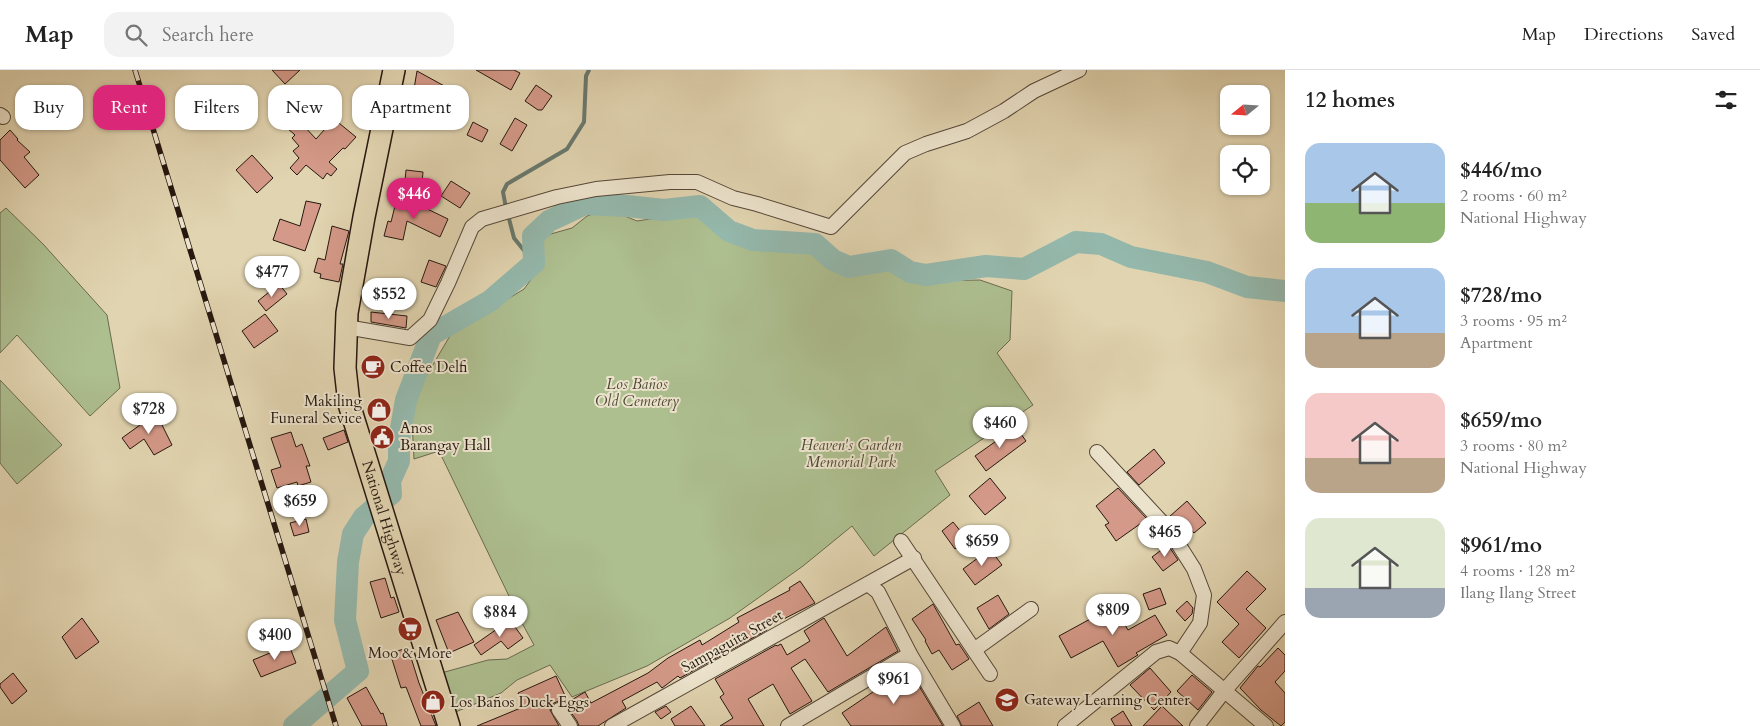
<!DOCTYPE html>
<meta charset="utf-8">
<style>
:root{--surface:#fff;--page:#f2f2f2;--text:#222;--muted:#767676;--line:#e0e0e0;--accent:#db2777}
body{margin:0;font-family:Cardo,serif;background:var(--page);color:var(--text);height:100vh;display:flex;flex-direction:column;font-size:19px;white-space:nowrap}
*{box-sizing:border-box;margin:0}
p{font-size:16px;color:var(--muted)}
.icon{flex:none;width:28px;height:28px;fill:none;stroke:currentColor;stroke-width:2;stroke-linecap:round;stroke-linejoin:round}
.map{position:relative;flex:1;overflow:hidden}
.drawer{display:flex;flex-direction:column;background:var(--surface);width:475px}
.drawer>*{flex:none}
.banner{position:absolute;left:15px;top:15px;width:475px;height:45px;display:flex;gap:10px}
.needle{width:32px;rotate:252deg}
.buttons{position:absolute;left:1220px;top:15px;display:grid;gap:10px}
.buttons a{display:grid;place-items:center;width:50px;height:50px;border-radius:10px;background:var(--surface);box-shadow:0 1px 4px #0004;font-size:25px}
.price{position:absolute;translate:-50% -42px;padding:0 11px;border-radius:18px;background:#fff;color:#222;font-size:16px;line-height:32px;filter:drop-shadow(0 1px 2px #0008)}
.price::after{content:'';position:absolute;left:50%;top:30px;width:15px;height:11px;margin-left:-8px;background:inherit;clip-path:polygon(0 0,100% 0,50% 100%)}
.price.active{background:var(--accent);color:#fff}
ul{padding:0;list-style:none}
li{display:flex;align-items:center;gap:15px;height:125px;padding:0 20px}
li span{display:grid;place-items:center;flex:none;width:140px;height:100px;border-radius:15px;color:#555}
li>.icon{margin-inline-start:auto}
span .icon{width:60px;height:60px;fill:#fffc;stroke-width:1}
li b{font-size:21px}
h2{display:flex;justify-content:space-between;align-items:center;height:60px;padding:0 20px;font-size:21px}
.pill{padding:0 18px;border-radius:15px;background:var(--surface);box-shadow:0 1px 4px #0004;font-size:18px;line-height:45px}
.pill.active{background:var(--accent);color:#fff}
header{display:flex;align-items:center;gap:30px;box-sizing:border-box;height:70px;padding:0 25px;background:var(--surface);border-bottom:1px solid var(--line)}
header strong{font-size:24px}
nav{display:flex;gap:28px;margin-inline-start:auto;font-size:18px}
.search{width:350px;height:45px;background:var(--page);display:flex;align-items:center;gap:12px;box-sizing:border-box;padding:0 18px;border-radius:15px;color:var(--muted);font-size:19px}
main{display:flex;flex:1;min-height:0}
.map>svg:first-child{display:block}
.green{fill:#adbe8f;stroke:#6a6a4f}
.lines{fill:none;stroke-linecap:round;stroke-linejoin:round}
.stream{stroke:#68786d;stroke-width:4}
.river{stroke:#94b8ac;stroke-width:22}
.building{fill:#d49988;stroke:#26170f}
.minor-casing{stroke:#554637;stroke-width:16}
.primary-casing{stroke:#26170f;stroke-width:24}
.minor{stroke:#ece3cc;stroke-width:14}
.primary{stroke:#e1d4b0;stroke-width:21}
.rail-casing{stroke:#26170f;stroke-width:5.5}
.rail{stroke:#ece3cc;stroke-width:4;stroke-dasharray:11;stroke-linecap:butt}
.labels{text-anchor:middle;stroke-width:4;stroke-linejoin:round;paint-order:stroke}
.poi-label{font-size:15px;fill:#26170f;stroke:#ece3cc;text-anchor:start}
.park-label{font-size:15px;font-style:italic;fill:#4e4935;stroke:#ece3cc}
.street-label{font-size:15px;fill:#26170f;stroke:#ece3cc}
</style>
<header>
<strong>Map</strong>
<div class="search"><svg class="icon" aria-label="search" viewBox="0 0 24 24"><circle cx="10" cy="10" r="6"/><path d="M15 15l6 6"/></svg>Search here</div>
<nav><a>Map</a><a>Directions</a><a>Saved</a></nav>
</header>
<main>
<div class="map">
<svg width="1285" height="656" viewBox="0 0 1285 656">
<rect width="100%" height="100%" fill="#e1d4b0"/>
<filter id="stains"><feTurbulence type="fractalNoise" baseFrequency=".004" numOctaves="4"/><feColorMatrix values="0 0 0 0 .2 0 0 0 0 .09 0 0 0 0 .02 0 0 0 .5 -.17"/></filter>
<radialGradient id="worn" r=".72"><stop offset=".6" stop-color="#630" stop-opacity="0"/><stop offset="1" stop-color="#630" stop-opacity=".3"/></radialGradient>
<g class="green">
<path d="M6 138 43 174 107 245 120 318 90 346 17 265 0 283V143Z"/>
<path d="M608 139 637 151 697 142 737 172 812 179 834 200 890 196 922 211 980 210 1012 221 1010 270 997 283 1033 335 935 401 950 425 874 486 852 456 803 496 730 548 647 596 572 627 550 595 517 610 501 623 446 646 434 605 488 590 507 589 534 575 522 553 439 381 414 389 411 332 451 264 524 219 538 200 540 167 572 158 587 146Z"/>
<path d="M0 310 62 375 17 414 0 393Z"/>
</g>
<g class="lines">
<g class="stream">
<path d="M506 138 503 122 507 114 567 79 584 52 586 6 589 0"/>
<path d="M508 145 514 168 534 193"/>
</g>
<path class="river" d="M294 656 358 601 345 550 348 492 353 464 364 447 391 424 390 411 399 391V370L406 330 431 265 490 231 534 193 533 166 549 151 585 134 627 136 664 140 700 136 729 161 753 170 815 174 833 190 849 197 891 190 910 202 926 205 986 196 1024 199 1076 172 1101 174 1131 187 1207 202 1247 217 1285 221"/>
</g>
<g class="building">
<path d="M272 0H300L285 14Z"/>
<path d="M476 0H514L520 3 511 20Z"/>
<path d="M417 1 448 18 434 48 411 37Z"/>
<path d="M536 15 552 26 542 40H538L525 31Z"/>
<path d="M195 16 207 30 194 42 181 28Z"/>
<path d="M295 33 313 45 303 55 316 69 334 49 356 67 345 79 343 78 329 92 337 99 331 106 327 103 323 109 306 95 297 105 290 98 299 88 293 81 299 76 292 68 295 65 279 51Z"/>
<path d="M515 48 527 55 512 81 500 74Z"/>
<path d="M473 52 488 60 482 72 467 65Z"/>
<path d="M10 60 18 69 17 70 30 82 24 87 39 105 25 118 0 90V70Z"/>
<path d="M252 85 273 108 257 123 236 100Z"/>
<path d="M406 100 423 102 422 113 405 111Z"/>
<path d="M451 111 470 123 460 138 441 126Z"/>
<path d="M406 127 420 131 419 135 448 149 440 167 407 151 403 170 384 166 388 151 391 152 395 136 403 138Z"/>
<path d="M306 131 321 134 305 181 273 170 280 149 300 156Z"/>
<path d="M332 156 349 161 340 194H343L339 212 320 208 321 204 314 202 318 188 325 190Z"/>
<path d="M429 190 446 196 436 217 421 212Z"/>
<path d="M279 214 287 224 266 241 258 231Z"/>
<path d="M371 242 407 246 406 258 371 252Z"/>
<path d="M265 244 278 261 254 278 242 261Z"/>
<path d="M155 341 172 375 154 385 144 369 130 379 122 368 140 355 139 353Z"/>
<path d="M1016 357 1026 371 986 401 975 386Z"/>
<path d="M344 360 348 372 328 380 323 368Z"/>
<path d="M291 362 296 377 302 374 310 396H306L311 412 298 416 297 412 277 418 271 400 281 397 271 368Z"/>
<path d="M1154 379 1165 393 1139 415 1127 402Z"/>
<path d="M990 408 1006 428 985 445 969 426Z"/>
<path d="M1118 418 1147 449 1116 471 1105 455 1109 453 1096 436Z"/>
<path d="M1187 431 1206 453 1194 463 1187 456 1181 462 1169 447Z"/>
<path d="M306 449 309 462 294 466 290 453Z"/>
<path d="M953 452 967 469 955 479 942 461Z"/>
<path d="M1168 475 1178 490 1163 501 1152 487Z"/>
<path d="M990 479 1002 495 975 515 963 499Z"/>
<path d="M1247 501 1266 519 1246 539 1266 558 1239 588 1222 572 1239 554 1217 532Z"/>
<path d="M385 508 391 528 394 527 399 542 381 548 370 512Z"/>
<path d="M800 511 815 533 766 558 767 560 680 608 678 606 662 618 657 612 622 631 626 638 598 656H579L577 651 566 635 559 631 554 633 550 640 559 656H477L523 637 518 623 556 606 568 632 585 622 591 633 648 603 668 588 700 570 702 575 739 552 737 548 790 520 789 518Z"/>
<path d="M1160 518 1166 534 1149 540 1143 524Z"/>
<path d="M998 525 1009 544 989 559 977 538Z"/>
<path d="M1187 531 1193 538 1192 544 1185 551 1176 541Z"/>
<path d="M933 534 956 575 959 574 969 589 952 600 939 580 932 584 925 571 926 570 912 549Z"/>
<path d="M1114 536 1128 560 1155 545 1167 565 1136 583 1138 585 1118 597 1103 571 1071 588 1059 566Z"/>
<path d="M458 542 474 572 449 583 436 550Z"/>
<path d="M82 548 99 572 76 589 62 567Z"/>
<path d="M824 548 847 586 886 557 898 581 828 622 805 589 791 598 812 631 790 644 773 614 748 629 764 656H720L733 648 720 627 724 624 715 609 776 575 777 576 781 574 787 585 810 571 804 561Z"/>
<path d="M510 550 523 568 508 579 501 571 481 585 474 575Z"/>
<path d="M289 575 296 593 261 607 253 590Z"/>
<path d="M408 578 419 613 436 656H421L406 617 401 618 390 583Z"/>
<path d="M1278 578 1285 585V601L1275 612 1285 623V652L1281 656 1261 640 1240 618 1258 596 1260 597Z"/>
<path d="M907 596 943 656H851L842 643 892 609 890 606Z"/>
<path d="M1150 598 1171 622 1154 640 1130 615Z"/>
<path d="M13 603 27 621 12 634 0 617V614Z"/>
<path d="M1192 605 1212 622 1198 640 1177 621Z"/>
<path d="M366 617 381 644 383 643 387 656H362L347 628Z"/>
<path d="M979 632 993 656H962L957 646Z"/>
<path d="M666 636 671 642 661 649 655 642Z"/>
<path d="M691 636 705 656H675L671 649Z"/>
<path d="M1162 636 1183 656H1143Z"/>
<path d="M1123 641 1132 656H1115L1111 649Z"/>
</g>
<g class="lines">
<defs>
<g id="minor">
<path d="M0 45 3 47"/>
<path d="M346 257 410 268 430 250 448 213 472 157 482 149 557 127 596 119 670 112H697L733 128 757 134 831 157 905 83 926 74 967 61 1004 41 1034 21 1079 0"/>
<path d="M1097 382 1170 461 1194 499 1204 525 1200 553 1180 583"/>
<path d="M901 471 990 604"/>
<path d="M868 514 878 522 910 584 953 656"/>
<path d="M974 580 1031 539"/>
<path d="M559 640 570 656"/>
<path d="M612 656 914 488"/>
<path d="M788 656 910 584"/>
<path d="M1065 656 1156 582 1169 578 1180 583 1266 656"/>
<path d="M1197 656 1225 620 1285 552"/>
</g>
<g id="primary">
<path id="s1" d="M394 0 364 147 347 243 345 298 349 334 449 656"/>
</g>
</defs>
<use href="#minor" class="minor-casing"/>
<use href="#primary" class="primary-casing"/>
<use href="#minor" class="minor"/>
<use href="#primary" class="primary"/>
<defs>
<path id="rail" d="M135 0 336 656"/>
</defs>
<use href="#rail" class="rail-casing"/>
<use href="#rail" class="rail"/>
</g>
<defs>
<symbol id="cafe-disc" viewBox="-11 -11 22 22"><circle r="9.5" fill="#8f2418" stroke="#ece3cc"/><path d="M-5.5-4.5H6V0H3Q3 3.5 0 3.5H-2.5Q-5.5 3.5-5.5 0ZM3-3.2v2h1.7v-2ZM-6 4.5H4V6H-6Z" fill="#fff"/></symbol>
<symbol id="shop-disc" viewBox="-11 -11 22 22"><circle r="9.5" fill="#8f2418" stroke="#ece3cc"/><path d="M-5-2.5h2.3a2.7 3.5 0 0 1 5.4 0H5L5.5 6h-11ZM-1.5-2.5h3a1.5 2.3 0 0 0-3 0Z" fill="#fff"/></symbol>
<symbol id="civic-disc" viewBox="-11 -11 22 22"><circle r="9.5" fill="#8f2418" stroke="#ece3cc"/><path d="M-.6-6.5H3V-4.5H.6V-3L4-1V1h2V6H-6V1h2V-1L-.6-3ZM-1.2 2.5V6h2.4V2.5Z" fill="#fff"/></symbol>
<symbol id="supermarket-disc" viewBox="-11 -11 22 22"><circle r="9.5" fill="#8f2418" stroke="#ece3cc"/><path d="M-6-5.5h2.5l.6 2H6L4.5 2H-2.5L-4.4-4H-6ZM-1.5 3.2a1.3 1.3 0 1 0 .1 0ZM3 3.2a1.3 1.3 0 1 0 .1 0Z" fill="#fff"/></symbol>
<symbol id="school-disc" viewBox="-11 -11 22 22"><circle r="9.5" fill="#8f2418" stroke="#ece3cc"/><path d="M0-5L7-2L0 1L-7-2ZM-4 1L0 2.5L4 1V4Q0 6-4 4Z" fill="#fff"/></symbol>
</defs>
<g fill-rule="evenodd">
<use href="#cafe-disc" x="359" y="283" width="28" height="28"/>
<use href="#shop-disc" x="365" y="326" width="28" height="28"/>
<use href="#civic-disc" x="368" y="353" width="28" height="28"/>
<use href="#supermarket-disc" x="396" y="545" width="28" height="28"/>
<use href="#school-disc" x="993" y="616" width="28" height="28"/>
<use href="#shop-disc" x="419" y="618" width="28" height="28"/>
</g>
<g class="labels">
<g class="poi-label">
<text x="390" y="302">Coffee Delfi</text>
<text x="362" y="336" text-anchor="end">Makiling<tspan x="362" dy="17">Funeral Sevice</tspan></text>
<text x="400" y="363">Anos<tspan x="400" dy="17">Barangay Hall</tspan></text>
<text x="410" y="588" text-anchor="middle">Moo &amp; More</text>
<text x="1024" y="635">Gateway Learning Center</text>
<text x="450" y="637">Los Baños Duck Eggs</text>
</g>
<g class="park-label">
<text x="637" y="319">Los Baños<tspan x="637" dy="17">Old Cemetery</tspan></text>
<text x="851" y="380">Heaven's Garden<tspan x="851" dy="17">Memorial Park</tspan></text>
</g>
<g class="street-label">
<text dy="5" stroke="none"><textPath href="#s1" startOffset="458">National Highway</textPath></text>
<text transform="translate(732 571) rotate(-29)" y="5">Sampaguita Street</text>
</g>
</g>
<rect width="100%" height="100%" filter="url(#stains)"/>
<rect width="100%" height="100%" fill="url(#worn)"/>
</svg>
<div class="buttons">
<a><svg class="needle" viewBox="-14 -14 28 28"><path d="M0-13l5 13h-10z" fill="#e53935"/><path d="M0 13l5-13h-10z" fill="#767676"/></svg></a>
<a><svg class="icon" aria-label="locate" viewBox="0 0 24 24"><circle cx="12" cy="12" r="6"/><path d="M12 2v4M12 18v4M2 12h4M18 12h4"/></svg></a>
</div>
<b class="price active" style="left:414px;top:150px">$446</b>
<b class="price" style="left:272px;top:228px">$477</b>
<b class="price" style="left:389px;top:250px">$552</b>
<b class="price" style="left:149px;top:365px">$728</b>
<b class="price" style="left:1000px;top:379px">$460</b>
<b class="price" style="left:300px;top:457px">$659</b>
<b class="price" style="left:1165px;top:488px">$465</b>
<b class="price" style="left:982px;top:497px">$659</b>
<b class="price" style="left:1113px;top:566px">$809</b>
<b class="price" style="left:500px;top:568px">$884</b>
<b class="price" style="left:275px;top:591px">$400</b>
<b class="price" style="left:894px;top:635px">$961</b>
<div class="banner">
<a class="pill">Buy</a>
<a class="pill active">Rent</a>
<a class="pill">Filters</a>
<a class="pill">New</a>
<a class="pill">Apartment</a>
</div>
</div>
<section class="drawer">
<h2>12 homes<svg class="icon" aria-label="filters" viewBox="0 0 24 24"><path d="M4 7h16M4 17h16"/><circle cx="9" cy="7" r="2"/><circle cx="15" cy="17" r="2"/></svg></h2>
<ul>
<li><span style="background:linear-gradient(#a9c7e8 60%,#8fb573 0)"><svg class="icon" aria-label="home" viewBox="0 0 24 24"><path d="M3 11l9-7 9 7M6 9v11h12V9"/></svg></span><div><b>$446/mo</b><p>2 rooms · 60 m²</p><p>National Highway</p></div></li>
<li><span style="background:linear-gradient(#a9c7e8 65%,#b9a48a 0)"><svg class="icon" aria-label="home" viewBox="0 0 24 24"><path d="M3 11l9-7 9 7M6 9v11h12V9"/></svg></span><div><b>$728/mo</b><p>3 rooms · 95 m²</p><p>Apartment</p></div></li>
<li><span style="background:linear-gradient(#f6c9c9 65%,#b9a48a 0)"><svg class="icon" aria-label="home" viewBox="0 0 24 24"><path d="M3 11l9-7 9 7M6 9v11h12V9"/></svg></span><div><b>$659/mo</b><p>3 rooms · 80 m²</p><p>National Highway</p></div></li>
<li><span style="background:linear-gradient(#dfe7d0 70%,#9aa5b1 0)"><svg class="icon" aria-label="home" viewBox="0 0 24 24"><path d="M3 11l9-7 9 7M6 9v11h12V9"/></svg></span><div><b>$961/mo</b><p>4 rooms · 128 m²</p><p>Ilang Ilang Street</p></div></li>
</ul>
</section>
</main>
